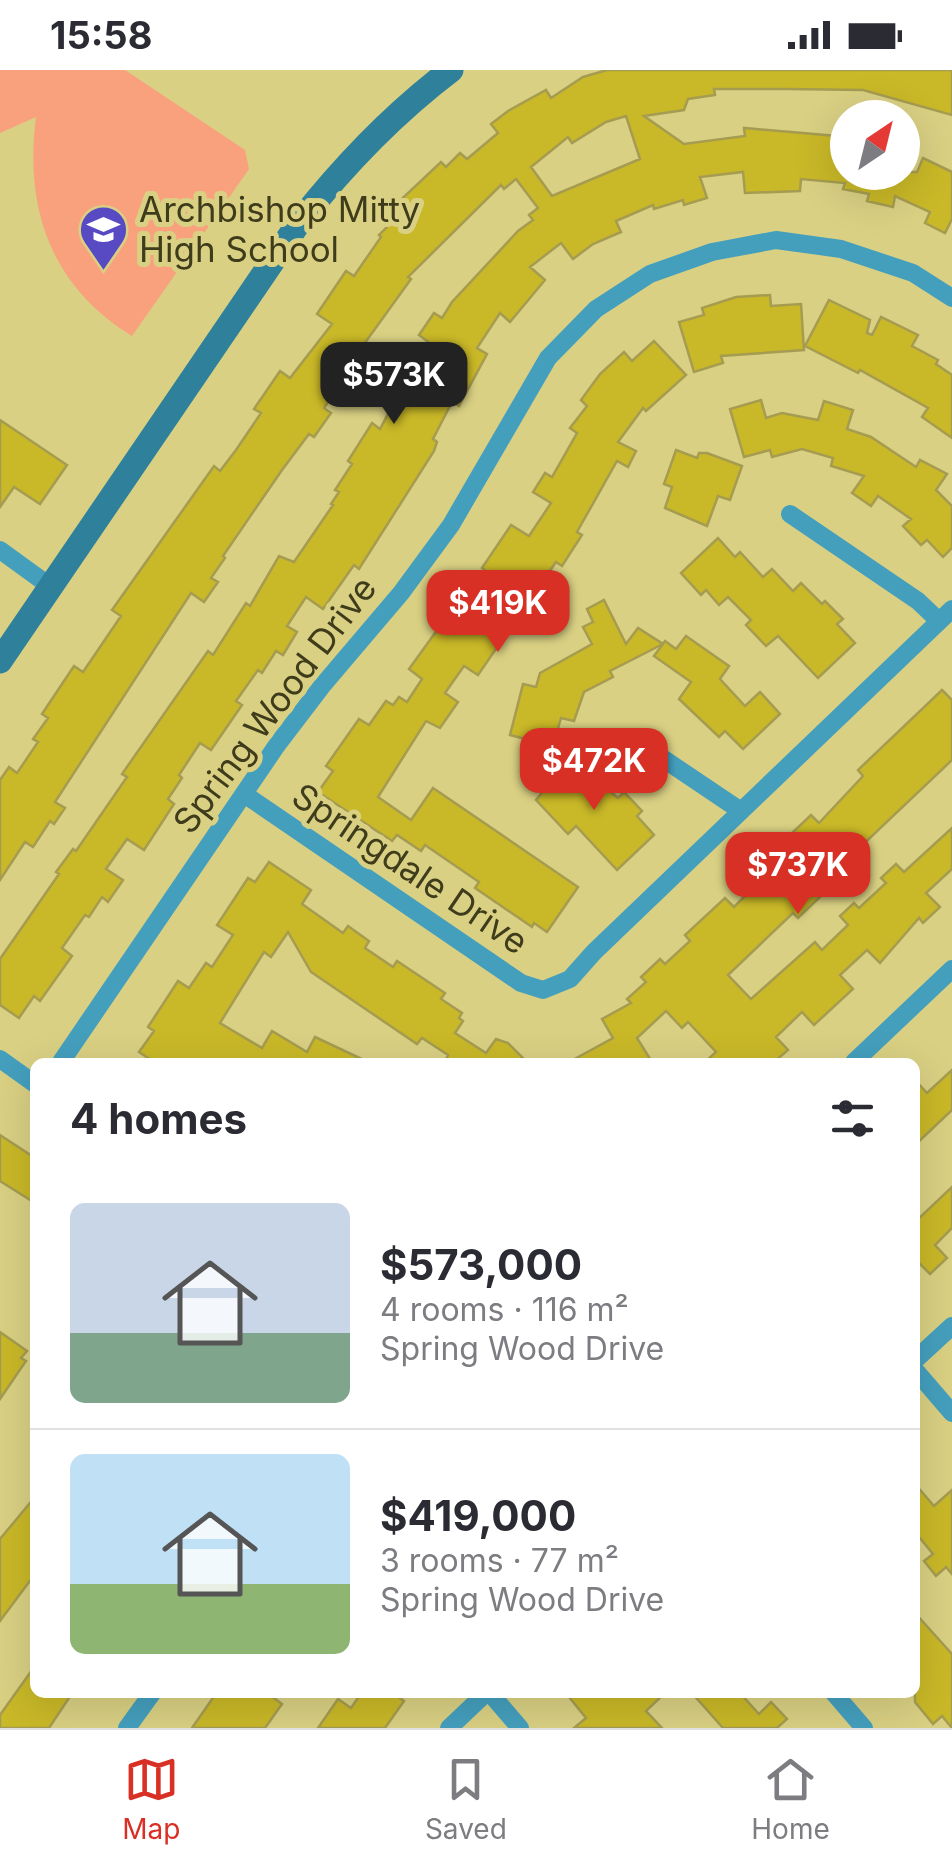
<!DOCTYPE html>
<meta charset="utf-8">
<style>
:root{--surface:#fff;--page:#f2f2f3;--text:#2b2b33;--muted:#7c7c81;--line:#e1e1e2;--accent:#d93025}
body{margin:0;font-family:Inter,sans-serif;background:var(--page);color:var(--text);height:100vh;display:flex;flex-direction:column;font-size:38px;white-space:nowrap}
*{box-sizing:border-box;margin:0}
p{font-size:32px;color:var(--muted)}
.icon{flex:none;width:55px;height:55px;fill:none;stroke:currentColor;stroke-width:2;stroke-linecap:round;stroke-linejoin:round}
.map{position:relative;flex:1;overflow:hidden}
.sheet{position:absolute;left:30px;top:988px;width:890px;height:640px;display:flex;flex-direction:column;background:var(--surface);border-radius:15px;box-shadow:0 10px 40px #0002}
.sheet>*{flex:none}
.needle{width:65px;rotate:35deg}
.controls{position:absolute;left:830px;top:30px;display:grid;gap:20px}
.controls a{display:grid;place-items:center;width:90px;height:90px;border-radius:50%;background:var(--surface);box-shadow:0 10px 40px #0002;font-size:50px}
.price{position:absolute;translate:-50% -85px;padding:0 22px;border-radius:20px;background:var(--accent);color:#fff;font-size:32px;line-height:65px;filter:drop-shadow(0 2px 5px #0008)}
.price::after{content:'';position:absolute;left:50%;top:60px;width:30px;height:22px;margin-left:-15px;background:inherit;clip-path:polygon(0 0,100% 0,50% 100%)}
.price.active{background:#222;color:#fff}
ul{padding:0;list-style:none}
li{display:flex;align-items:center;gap:30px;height:250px;padding:0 40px}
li+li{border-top:2px solid var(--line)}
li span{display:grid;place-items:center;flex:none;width:280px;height:200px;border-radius:15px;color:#555}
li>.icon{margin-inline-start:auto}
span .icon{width:120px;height:120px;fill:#fffc;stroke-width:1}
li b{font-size:42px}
h2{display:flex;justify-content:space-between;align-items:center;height:120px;padding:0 40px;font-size:42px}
.status{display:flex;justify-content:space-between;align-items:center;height:70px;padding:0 50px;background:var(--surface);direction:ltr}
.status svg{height:28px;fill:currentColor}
.dock{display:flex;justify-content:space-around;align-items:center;height:140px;border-top:2px solid var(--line);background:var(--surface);font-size:28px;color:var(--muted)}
.dock a{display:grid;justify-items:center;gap:5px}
.dock .active{color:var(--accent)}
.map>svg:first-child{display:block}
.green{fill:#f9a17d}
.building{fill:#c9b827;stroke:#a59c51;stroke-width:2.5;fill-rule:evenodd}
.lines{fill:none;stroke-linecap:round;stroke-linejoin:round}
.street{stroke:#449fbd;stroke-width:18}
.secondary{stroke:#2f819b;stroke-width:25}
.labels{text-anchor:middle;stroke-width:10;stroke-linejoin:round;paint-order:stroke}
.poi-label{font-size:35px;fill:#3f3c1c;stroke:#d9d083;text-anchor:start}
.street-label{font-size:35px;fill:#3f3c1c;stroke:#d9d083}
</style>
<div class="status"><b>15:58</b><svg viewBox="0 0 49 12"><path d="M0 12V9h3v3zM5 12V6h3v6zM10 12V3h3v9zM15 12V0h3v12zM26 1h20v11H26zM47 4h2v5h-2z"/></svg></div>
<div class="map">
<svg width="952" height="1658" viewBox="0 0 952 1658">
<rect width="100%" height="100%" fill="#d9d083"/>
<path class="green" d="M0 0H125L245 80 249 99 132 266C51 216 24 139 36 47L0 63Z"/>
<g class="building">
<path d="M607 0H952V45L863 20 787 19H714L715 25 688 29 684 40 644 46 684 74 745 66 744 58 848 67V102H917L923 88 952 102V149L945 163 925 153 930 142 895 126 893 137 867 131 869 124 843 119 845 113 801 109 800 121 745 123 743 102 700 107 707 128 684 135 683 130 654 139 653 135 616 151 621 162 593 174 573 189 561 173 530 197 545 210 510 252 500 243 477 278 487 284 459 336 452 332 433 369 437 372 434 381 359 499 354 495 323 539 306 527 287 556 297 562 283 585 276 581 262 603 258 600 236 631 242 635 211 680 200 673 179 705 182 708 168 729 174 734 144 780 127 769 106 799 123 810 108 832 102 827 89 847 85 845 62 878 72 886 40 931 34 926 19 948 0 935V889L59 804 56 802 73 779 76 781 127 707 122 704 208 581 213 585 246 533 250 536 279 486 294 492 333 435 331 434 339 422 335 420 352 394 348 391 372 353 380 359 409 304 414 307 431 274 419 265 434 243 442 248 452 232 518 161 533 150 529 145 538 138 516 109 504 119 501 115 408 207 411 209 341 306 344 309 324 338 331 343 314 367 309 364 282 400 223 486 225 488 211 508 218 512 204 532 191 523 55 732 65 738 54 754 50 751 33 777 25 772 0 810V710L9 697 17 703 38 672 33 669 48 648 42 644 74 596 83 602 100 577 121 546 112 540 214 396 220 401 236 380 261 343 254 339 280 301 290 308 332 254 317 244 346 201 354 206 381 167 379 165 398 146 391 139 441 92 446 97 460 83 467 89 498 63 491 54 508 41 546 20 551 28 583 7ZM626 46 640 89 552 126 531 97 568 67 572 73 606 52Z"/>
<path d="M770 225 771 236 801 234 804 280 721 286 723 293 694 302 679 252 704 245 702 238 736 227Z"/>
<path d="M829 230 870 250 867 263 872 265 881 247 918 265 912 276 938 290 936 294 952 305V368L922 347 928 338 860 300 858 303 805 276Z"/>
<path d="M654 271 686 305 646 341 643 338 618 372 636 381 628 397 617 391 577 462 582 465 562 496 556 492 478 605 464 596 445 623 458 632 440 658 426 651 378 727 411 750 433 718 578 817 547 862 534 853 532 857 475 818 479 812 425 775 421 781 397 765 392 771 318 722 333 701 326 696 359 649 369 655 386 631 393 635 399 627 407 632 422 609 409 599 443 552 449 556 463 536 471 541 494 507 482 498 511 455 529 466 551 433 533 422 545 403 552 407 577 363 570 358 587 336 581 330 600 304 624 282 632 291Z"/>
<path d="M761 330 766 348 782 343 818 350 824 331 853 340 847 359 871 367 916 397 920 390 947 404 936 420 952 436V478L943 487 927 470 921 475 903 456 911 449 878 426 871 436 852 423 864 406 831 396 833 388 802 379 772 387 770 380 744 387 730 339Z"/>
<path d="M0 350 67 395 40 434 14 417 0 437Z"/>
<path d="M676 380 697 388 699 383H707L742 396 730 430 718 426 707 456 665 438 672 417 664 414Z"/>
<path d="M718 468 735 487 740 482 763 507 772 499 793 521 801 513 822 534 825 531 843 549 837 554 855 573 818 608 778 566 766 576 746 555 751 550 728 527 719 535 706 520 701 525 681 503Z"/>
<path d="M604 530 626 574 638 558 663 574 610 601 613 607 584 622 574 651 561 648 553 676 510 665 523 614 536 617 540 603 592 574 583 557 593 552 587 539Z"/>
<path d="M686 566 729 596 720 609 745 636 760 622 780 644 743 679 725 661 719 667 679 629 691 612 654 586 665 571 676 579Z"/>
<path d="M942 620 952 630V690L814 821 820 827 798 848 793 843 728 905 751 929 815 872 822 880 848 855 840 846 854 833 859 838 886 813 881 808 896 794 904 802 952 758V799L926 823 940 837 923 853 919 848 880 893 867 880 840 905 853 919 814 955 802 942 776 967 788 980 774 992H705L716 982 688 952 682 958 666 941 637 968 652 992H569L613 968 602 949 631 933 627 929 646 912 641 907 660 889 665 894 690 871 685 865 725 828 734 837 761 810 758 807 777 788 771 783 811 745 819 753 863 706 858 700Z"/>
<path d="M561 687 586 710 591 705 618 728 624 722 642 741 637 746 654 765 617 800 576 756 568 764 536 730 545 719 539 710Z"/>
<path d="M269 792 311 820 302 834 343 863 348 856 369 871 365 878 393 897 397 891 445 923 441 929 462 943 459 948 463 951 455 963 486 983 496 969 508 973 527 992H445L448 985 422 968 417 974 311 902 288 862 271 887 264 882 220 953 262 978 272 961 307 982 315 967 368 992H154L139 982 154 961 148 957 178 911 189 918 206 893 212 897 233 865 217 855 248 808 255 812Z"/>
<path d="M952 1000V1040L915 1075V1010L927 1023Z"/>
<path d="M0 1065 35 1088V1133L0 1111Z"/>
<path d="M952 1117V1158L935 1175 947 1188 930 1204 917 1191 915 1194V1152Z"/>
<path d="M0 1262 27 1281 21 1288 26 1291 0 1329Z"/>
<path d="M915 1414 934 1436 952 1420V1504L946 1497 936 1506 924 1491 933 1484 915 1462Z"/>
<path d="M35 1427V1504L0 1551V1469Z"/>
<path d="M915 1543 952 1584V1658L942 1646 933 1654 915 1632Z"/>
<path d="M35 1596V1622H73L49 1658H0V1645Z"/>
<path d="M217 1622H266L282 1634 265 1658H192Z"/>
<path d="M362 1622H392L404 1631 385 1658H318L338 1629 351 1638Z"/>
<path d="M565 1622H666L646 1641 662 1658H574L586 1648Z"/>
<path d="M691 1622H739L759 1644 771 1632 787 1649 777 1658H723Z"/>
</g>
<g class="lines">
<g class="street">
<path d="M790 444 918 531 939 551"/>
<path d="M0 480 51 517"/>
<path d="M631 667 741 741"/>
<path d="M244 724 521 913 543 920 570 909 594 882 952 539"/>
<path d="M0 989 35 1014"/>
<path d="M61 992 277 675 322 616 401 523 451 455 548 288 596 239 650 204 712 182 776 170 841 179 913 203 952 228"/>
<path d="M854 992 952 899"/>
<path d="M915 1290 952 1256"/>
<path d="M915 1300 952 1343"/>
<path d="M489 1622 520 1658"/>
<path d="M833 1622 864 1658"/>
<path d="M127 1658 153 1622"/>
<path d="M449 1658 487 1622"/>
</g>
<path class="secondary" d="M0 591 300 151C345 94 393 44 451 0"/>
</g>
<defs>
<symbol id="school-pin" viewBox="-11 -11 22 30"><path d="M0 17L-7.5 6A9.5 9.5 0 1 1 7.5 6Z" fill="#574ac2" stroke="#d9d083"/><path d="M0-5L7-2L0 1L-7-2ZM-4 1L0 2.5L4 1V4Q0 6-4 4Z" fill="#fff"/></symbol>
</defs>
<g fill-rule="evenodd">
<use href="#school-pin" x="76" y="132" width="55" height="75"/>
</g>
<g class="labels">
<g class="poi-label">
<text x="139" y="152">Archbishop Mitty<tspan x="139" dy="40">High School</tspan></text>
</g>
<g class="street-label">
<text transform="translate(275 635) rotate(-53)" y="12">Spring Wood Drive</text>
<text transform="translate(410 799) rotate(34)" y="12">Springdale Drive</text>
</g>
</g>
</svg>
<div class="controls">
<a><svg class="needle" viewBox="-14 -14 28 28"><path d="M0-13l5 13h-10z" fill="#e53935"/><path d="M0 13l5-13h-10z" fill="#7c7c81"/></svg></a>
</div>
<b class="price active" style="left:394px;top:357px">$573K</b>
<b class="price" style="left:498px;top:585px">$419K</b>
<b class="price" style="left:594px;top:743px">$472K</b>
<b class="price" style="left:798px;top:847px">$737K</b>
<section class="sheet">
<h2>4 homes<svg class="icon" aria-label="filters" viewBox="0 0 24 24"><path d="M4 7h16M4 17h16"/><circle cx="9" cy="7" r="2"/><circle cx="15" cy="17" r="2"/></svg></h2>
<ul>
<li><span style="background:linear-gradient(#c9d6e8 65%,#7fa58c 0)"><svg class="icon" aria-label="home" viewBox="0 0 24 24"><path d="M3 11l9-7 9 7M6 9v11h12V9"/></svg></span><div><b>$573,000</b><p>4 rooms · 116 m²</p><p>Spring Wood Drive</p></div></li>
<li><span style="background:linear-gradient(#bfe0f5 65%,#8fb573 0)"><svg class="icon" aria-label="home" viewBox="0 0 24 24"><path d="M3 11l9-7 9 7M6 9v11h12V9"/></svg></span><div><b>$419,000</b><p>3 rooms · 77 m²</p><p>Spring Wood Drive</p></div></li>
</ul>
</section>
</div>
<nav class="dock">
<a class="active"><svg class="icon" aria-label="map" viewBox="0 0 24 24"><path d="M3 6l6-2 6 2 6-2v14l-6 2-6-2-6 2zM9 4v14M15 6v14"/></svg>Map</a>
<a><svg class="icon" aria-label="saved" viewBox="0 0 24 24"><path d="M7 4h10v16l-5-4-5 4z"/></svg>Saved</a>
<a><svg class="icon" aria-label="home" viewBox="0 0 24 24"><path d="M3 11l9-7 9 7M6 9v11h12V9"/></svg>Home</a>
</nav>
